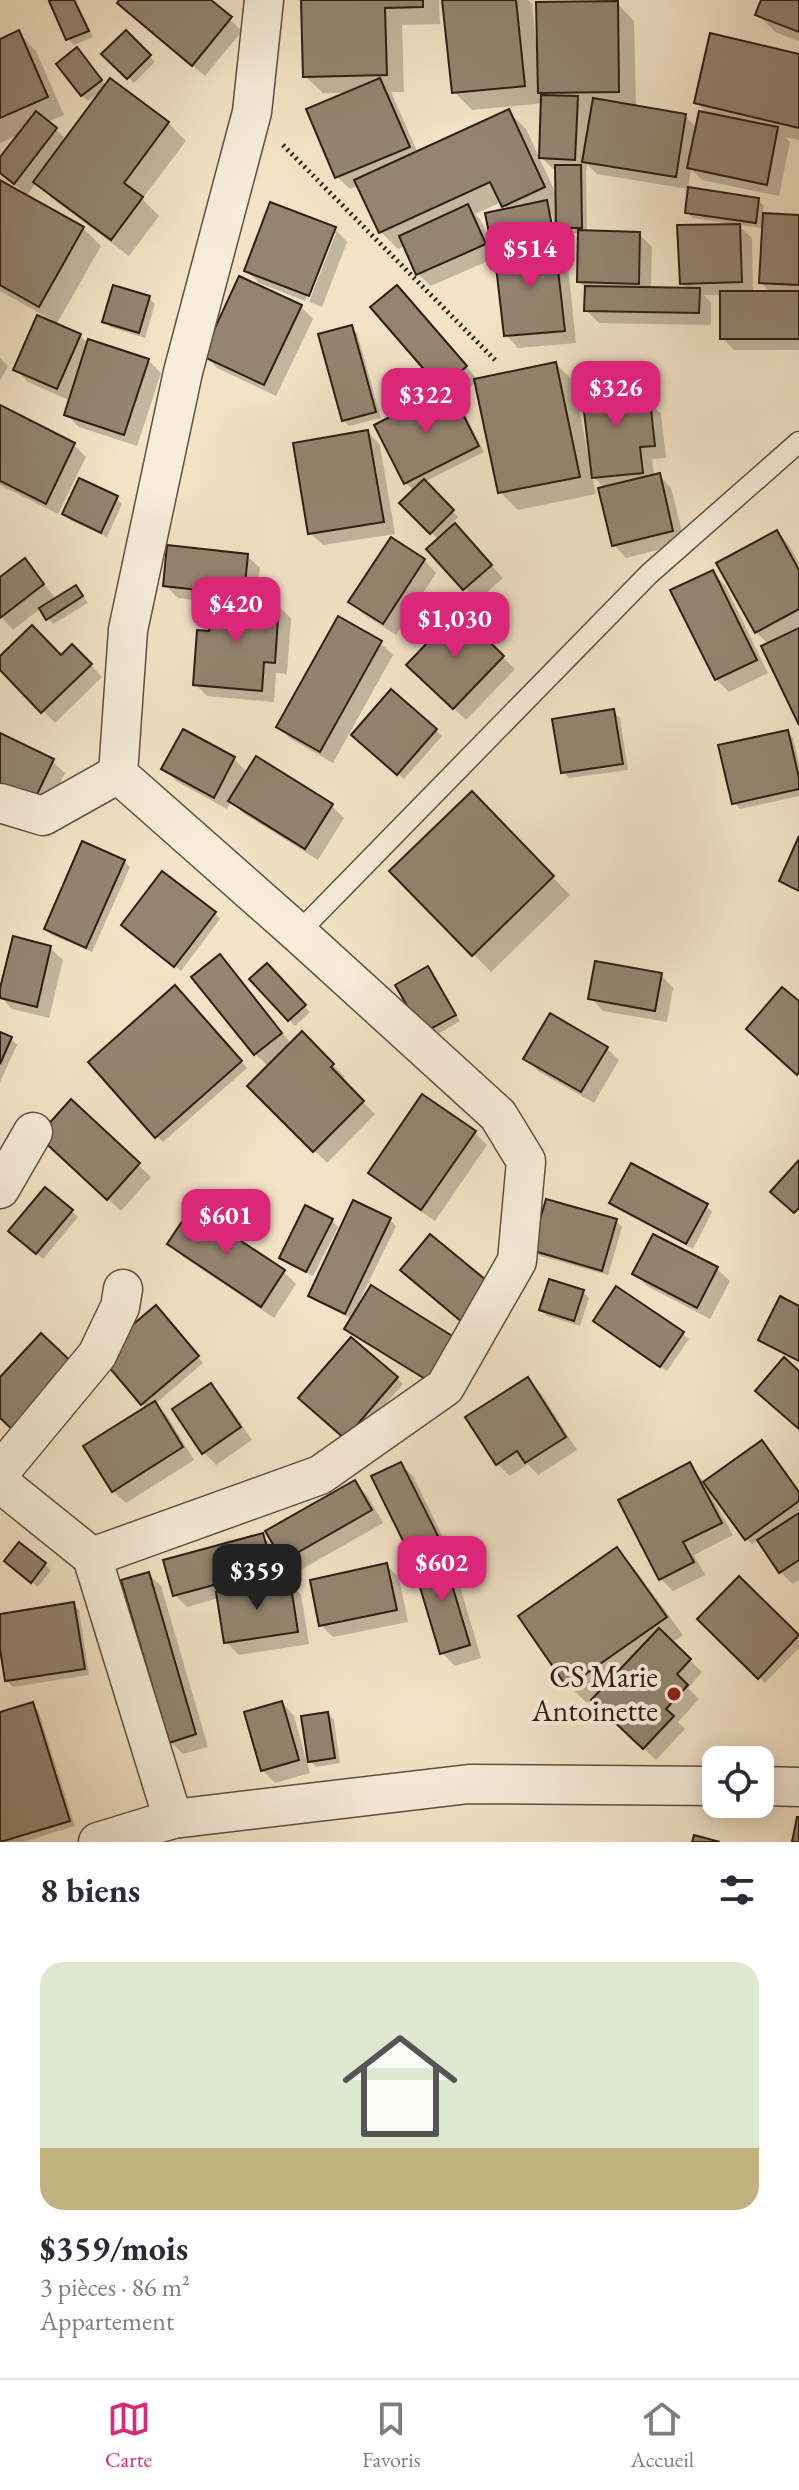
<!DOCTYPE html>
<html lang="fr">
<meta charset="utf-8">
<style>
:root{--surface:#fff;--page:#f2f2f3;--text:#2b2b33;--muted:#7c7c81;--line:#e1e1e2;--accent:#db2777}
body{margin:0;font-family:"EB Garamond",serif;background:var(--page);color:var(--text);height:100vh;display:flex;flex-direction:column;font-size:30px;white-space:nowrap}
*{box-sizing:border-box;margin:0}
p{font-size:26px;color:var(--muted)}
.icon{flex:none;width:44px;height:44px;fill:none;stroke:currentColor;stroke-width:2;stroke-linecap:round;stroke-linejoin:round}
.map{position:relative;height:1842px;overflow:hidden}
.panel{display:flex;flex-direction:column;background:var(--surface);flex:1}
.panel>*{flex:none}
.controls{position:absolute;left:702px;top:1746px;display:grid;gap:16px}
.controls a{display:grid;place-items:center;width:72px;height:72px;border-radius:16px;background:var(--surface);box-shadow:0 4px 20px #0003;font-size:40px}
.price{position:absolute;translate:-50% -68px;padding:0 18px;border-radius:16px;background:var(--accent);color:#fff;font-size:26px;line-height:52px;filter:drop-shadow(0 2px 4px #0008)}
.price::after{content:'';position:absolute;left:50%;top:48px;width:24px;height:18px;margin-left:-12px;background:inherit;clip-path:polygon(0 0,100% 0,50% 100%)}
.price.on{background:#222;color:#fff}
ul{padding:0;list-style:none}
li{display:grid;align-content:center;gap:16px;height:424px;padding:0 40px}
li span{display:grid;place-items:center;height:248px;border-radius:24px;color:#555}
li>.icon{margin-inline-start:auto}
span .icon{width:144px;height:144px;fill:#fffc;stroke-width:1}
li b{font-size:34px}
h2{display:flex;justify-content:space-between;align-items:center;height:96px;padding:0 40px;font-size:34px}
.dock{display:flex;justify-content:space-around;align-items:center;height:112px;border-top:2px solid var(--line);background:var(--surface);font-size:22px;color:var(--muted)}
.dock a{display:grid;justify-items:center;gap:4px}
.dock .on{color:var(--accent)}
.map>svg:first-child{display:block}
.shadow{fill:#0003;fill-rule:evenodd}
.building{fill:#948571;stroke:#2d1e13;stroke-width:2}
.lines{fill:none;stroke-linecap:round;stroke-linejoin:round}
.service-casing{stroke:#5e5040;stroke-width:23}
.minor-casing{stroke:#5e5040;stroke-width:41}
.path{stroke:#2d1e13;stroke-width:5;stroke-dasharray:2 4;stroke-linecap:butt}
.service{stroke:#f7eddb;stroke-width:20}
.minor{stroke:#f7eddb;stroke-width:38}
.poi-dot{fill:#8f2418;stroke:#f7eddb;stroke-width:3}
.labels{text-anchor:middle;stroke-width:8;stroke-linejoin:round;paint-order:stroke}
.poi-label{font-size:30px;fill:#2d1e13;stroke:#f7eddb;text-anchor:end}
</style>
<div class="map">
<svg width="799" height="1842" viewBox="0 0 799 1842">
<rect width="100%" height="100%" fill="#f3e4c7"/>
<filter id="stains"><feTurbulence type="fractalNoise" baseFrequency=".0025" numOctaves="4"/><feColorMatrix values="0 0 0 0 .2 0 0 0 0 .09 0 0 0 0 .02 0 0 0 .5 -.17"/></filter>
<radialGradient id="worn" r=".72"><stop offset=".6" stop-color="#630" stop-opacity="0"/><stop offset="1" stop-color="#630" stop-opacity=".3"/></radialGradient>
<g class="shadow">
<path d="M57 0H76L93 37 74 45 68 39Z"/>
<path d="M122 0H208L242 31 205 76 132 15Z"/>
<path d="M303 0H439L440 24 402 25 404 92H391L418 153 508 111 526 129 557 196V169H553L541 157 543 103 472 110 454 92 444 0H528L532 4 536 45 617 3 634 21 636 107 685 116 697 128 709 115 696 102 799 56V140L785 137 790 142 779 196 702 180 691 169 688 189 597 174 587 164 586 171 587 232 639 234 652 247 651 289 689 290 682 283 731 226V224L693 218 687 212 758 200 764 206 763 215 799 217V350H734L722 338V295H704L711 303V325L599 323 586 310 587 290 579 281 580 233H562L564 243 555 245 567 257 576 343 518 348 506 335 497 257 431 286 418 274 405 246 398 249 380 231 358 186 350 189 337 177 348 93H323L305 76ZM502 202 508 210 491 242 480 219 475 214ZM548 214H552L557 241 553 242ZM738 225 764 228 761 283 772 293H753L752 238Z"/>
<path d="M763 0H799V41L775 32 758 15Z"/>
<path d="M126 32 155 62 134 83 104 54Z"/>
<path d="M18 33 36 51 64 115 47 122 67 140 102 90 88 101 82 95 83 56 106 86 111 80 168 123 186 141 142 199 159 216 129 256 53 199 36 183 26 196 83 228 101 246 56 325 80 336 89 344 148 360 161 373 137 446 79 427 66 414 71 401 28 382 16 369 52 320 0 291V182L25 196 26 194 0 172V160L20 134 0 143V41Z"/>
<path d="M335 229 347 242 322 307 309 302 336 233H332L305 301 259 283 246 270Z"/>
<path d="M115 287 149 298 155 304 145 338 110 327 104 321Z"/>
<path d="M409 300 478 380 556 364 574 382 588 454 591 453 629 383 641 396 642 402H649L661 414 666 458 652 459 654 476 659 475 671 488 685 543 626 558 614 545 605 488 592 476 596 494 518 510 500 492 477 381 457 398 484 452 424 482 458 517 452 523 503 578 477 601 429 549 439 540 402 503 419 486 412 489 406 483 445 391 373 308Z"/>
<path d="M300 306 313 319 276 396 217 368 204 355Z"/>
<path d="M351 327 357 333 381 418 349 426 343 420Z"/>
<path d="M0 358 8 366 0 381Z"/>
<path d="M0 408 74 445 86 457 58 514 0 485Z"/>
<path d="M368 432 380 445 395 534 323 545 310 533Z"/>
<path d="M116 498 122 504 107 537 70 520 64 514Z"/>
<path d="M777 532 789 545 799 563V721L769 645 756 632Z"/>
<path d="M247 556 260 568 256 604 278 606 291 618 287 674 276 673 274 702 207 696 195 684 211 633 214 602 178 598 165 585Z"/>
<path d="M424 560 436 573 396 635 363 614 351 602Z"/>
<path d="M25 561 56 599 76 587 88 603 53 624 41 608 13 630 0 616V579Z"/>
<path d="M712 572 725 585 768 673 729 692 716 679Z"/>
<path d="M458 614 515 669 466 720 409 665Z"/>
<path d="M380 643 393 655 333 763 291 739 278 727Z"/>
<path d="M72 646 102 677 55 723 0 667V659L61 658Z"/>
<path d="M392 691 442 736 404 779 359 741Z"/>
<path d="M614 712 620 718 628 770 569 778 563 772Z"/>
<path d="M184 732 234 759 248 773 332 806 344 818 318 860 243 813 231 801 227 809 176 781 164 768Z"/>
<path d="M787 732 793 738 799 763V796L740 809 734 803Z"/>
<path d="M0 735 52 761 65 773 44 818Z"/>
<path d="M471 794 570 895 491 972 392 871Z"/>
<path d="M124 861 130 867 92 952 52 935 46 929Z"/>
<path d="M215 913 220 919 181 971 129 931Z"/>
<path d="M50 948 63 960 49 1018 12 1009 0 996Z"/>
<path d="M267 966 310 1012 295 1026 252 979Z"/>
<path d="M232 969 292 1045 302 1034 345 1077 342 1081 375 1114 327 1163 250 1086 269 1067 255 1054Z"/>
<path d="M428 969 434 975 460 1021 431 1038Z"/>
<path d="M661 975 673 988 667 1022 603 1011 591 998Z"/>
<path d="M180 994 247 1068 163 1142 157 1136Z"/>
<path d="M0 1034 11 1039 17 1045 0 1082Z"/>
<path d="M606 1048 619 1060 594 1103 538 1071 526 1058Z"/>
<path d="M71 1102 151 1177 121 1211 53 1148Z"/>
<path d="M475 1133 487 1145 435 1221 383 1185 371 1172Z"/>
<path d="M612 1203 706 1206 712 1212 693 1249 618 1209Z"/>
<path d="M192 1210 284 1272 296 1284 274 1318 182 1256 170 1244Z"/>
<path d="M72 1211 78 1217 43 1259 17 1237Z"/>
<path d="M390 1220 396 1226 358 1304 437 1387 352 1335 346 1329 352 1319 316 1301 310 1295Z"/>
<path d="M332 1221 338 1227 313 1276 288 1263 282 1257Z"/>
<path d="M616 1221 622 1227 608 1275 540 1256 534 1250Z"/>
<path d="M717 1269 730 1281 710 1319 647 1286 635 1274Z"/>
<path d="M583 1292 589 1298 580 1326 547 1316 541 1310Z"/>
<path d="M799 1308V1362L767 1346 761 1340Z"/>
<path d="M161 1314 203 1363 155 1404 167 1416 194 1460 126 1503 113 1491 147 1409 142 1403Z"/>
<path d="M601 1327 683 1334 689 1339 667 1371Z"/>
<path d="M397 1378 403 1384 352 1443 306 1404Z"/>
<path d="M527 1379 540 1392 577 1450 538 1475 528 1464 510 1476 497 1464Z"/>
<path d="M211 1386 223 1398 252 1440 216 1465 204 1453Z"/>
<path d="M400 1464 413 1476 449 1549 430 1558V1560L442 1557 455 1569 481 1658 455 1666 442 1653 416 1565 423 1563 410 1549Z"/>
<path d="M689 1465 705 1483 799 1493V1511L792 1516 794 1519 799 1516V1580L793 1584 780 1572 759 1539 752 1544 746 1539 711 1490 709 1491 733 1535 694 1555 705 1575 673 1591 661 1579Z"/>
<path d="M354 1482 367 1495 383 1523 297 1572 284 1560Z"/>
<path d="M262 1535 274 1548 284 1583 289 1582 301 1595 309 1644 239 1655 226 1642 219 1598 187 1607 175 1595Z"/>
<path d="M617 1550 634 1568 683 1635 672 1643 702 1672 688 1688 699 1699 678 1722 685 1729 656 1760 593 1699 587 1703 569 1686 521 1617Z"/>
<path d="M45 1564 51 1570 38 1587 13 1567Z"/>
<path d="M387 1565 399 1578 408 1622 333 1637 321 1625Z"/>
<path d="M148 1574 161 1586 208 1747 183 1754 170 1741Z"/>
<path d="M739 1578 799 1638V1648L765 1683 700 1619Z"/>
<path d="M73 1604 79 1610 89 1675 13 1687 7 1681 0 1637V1616Z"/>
<path d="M282 1703 294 1716 310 1773 275 1783 262 1770Z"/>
<path d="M32 1704 38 1710 75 1826 23 1842H0V1714Z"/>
<path d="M328 1714 334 1720 340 1763 316 1767 310 1761Z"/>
</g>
<g class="building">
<path d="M52 0H74L89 31 66 40 49 1Z"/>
<path d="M119 0H211L232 17 192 66 117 3Z"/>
<path d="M301 0H423V7L385 8 387 75 303 77Z"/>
<path d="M442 0H516L525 86 452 93Z"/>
<path d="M761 0H799V32L755 15Z"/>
<path d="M618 1 619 92 538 93 536 2Z"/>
<path d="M19 30 48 97 0 118V39Z"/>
<path d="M126 30 151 55 127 79 101 54Z"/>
<path d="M710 33 799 54V128L694 103Z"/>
<path d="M77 47 102 80 81 96 56 64Z"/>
<path d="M110 78 169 122 124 183 143 197 111 240 33 182Z"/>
<path d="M380 78 410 147 335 178 306 109Z"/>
<path d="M541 95 578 96 575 160 539 158Z"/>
<path d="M593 98 686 114 676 177 582 162Z"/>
<path d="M509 109 545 187 502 207 490 182 379 233 354 180Z"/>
<path d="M36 111 57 128 14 184 0 173V157Z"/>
<path d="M699 111 778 127 767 185 687 168Z"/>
<path d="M555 165H581L582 228H556Z"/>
<path d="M0 180 84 227 39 307 0 285Z"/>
<path d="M688 187 759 198 756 223 685 213Z"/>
<path d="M547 200 553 231 491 243 485 213Z"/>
<path d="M270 202 336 227 309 296 244 271Z"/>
<path d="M468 204 486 244 416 275 399 236Z"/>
<path d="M763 213 799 215V285L759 283Z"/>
<path d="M740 224 742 282 680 284 677 225Z"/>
<path d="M578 230 640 232 639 284 577 282Z"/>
<path d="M555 243 565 331 504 336 494 249Z"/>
<path d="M239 276 302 305 264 385 202 356Z"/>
<path d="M113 285 150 296 139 333 102 322Z"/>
<path d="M397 285 467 366 441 389 370 307Z"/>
<path d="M585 286 700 288 699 313 584 311Z"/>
<rect x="720" y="291" width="79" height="48"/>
<path d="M37 315 81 334 57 389 13 370Z"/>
<path d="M352 325 376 412 342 421 318 334Z"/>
<path d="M88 339 149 359 124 435 64 415Z"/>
<path d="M556 362 580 477 498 493 474 379Z"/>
<path d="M629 381 632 401 650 400 655 446 640 447 643 473 592 478 581 387Z"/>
<path d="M449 387 479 446 404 484 374 425Z"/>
<path d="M0 405 75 443 46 504 0 481Z"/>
<path d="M368 430 384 522 308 534 293 443Z"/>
<path d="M660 473 673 531 612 546 598 488Z"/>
<path d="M79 478 118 496 101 533 62 514Z"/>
<path d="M424 479 454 510 430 534 399 503Z"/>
<path d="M455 523 492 565 463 590 426 549Z"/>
<path d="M777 530 799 570V609L755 633 716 563Z"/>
<path d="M391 537 425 559 383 624 348 602Z"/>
<path d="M167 545 248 554 244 595 163 586Z"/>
<path d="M25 558 44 584 0 618V577Z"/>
<path d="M713 570 757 660 715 680 670 590Z"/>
<path d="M76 585 83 596 46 620 39 608Z"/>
<path d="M212 598 279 604 275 663 264 662 262 691 193 685 197 630 209 631Z"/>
<path d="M458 611 504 656 453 709 406 665Z"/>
<path d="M338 616 382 641 320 752 276 727Z"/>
<path d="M32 625 61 655 72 644 92 664 41 713 0 670V656Z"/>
<path d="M799 628V725L761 646Z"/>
<path d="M391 689 437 729 397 775 351 735Z"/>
<path d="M614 709 623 764 561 773 552 719Z"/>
<path d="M183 729 235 757 214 798 161 769Z"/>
<path d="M788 730 799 778V789L732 804 718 745Z"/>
<path d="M0 733 54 759 31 807 0 792Z"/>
<path d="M256 756 333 804 305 849 228 801Z"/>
<path d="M472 791 554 876 472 956 389 871Z"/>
<path d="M799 836V891L779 881Z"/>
<path d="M82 841 125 860 86 948 44 929Z"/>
<path d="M162 871 216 912 174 967 121 925Z"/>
<path d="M13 936 51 946 37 1007 0 998V988Z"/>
<path d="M220 954 282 1033 254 1055 191 977Z"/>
<path d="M595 961 662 973 655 1011 588 999Z"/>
<path d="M267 963 306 1005 288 1021 249 979Z"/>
<path d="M428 966 456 1015 423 1033 395 985Z"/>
<path d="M175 985 242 1061 155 1138 88 1062Z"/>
<path d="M782 987 799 1001V1072L797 1075 746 1029Z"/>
<path d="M550 1013 608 1047 581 1092 523 1059Z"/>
<path d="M302 1031 334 1064 331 1067 364 1101 313 1152 247 1086Z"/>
<path d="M0 1032 12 1037 0 1064Z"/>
<path d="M422 1094 476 1131 421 1210 368 1173Z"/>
<path d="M71 1099 140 1163 107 1200 38 1136Z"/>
<path d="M799 1160V1208L794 1213 770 1192Z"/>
<path d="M631 1163 708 1204 686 1244 609 1203Z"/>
<path d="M45 1187 73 1210 36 1254 8 1231Z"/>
<path d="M546 1199 617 1219 602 1271 531 1250Z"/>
<path d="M353 1200 391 1218 345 1314 308 1296Z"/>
<path d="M305 1205 333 1219 306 1272 279 1258Z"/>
<path d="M191 1208 285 1270 261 1307 167 1244Z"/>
<path d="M430 1234 492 1285 462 1322 400 1270Z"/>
<path d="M653 1234 718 1267 697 1308 632 1274Z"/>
<path d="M549 1279 584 1290 574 1321 539 1310Z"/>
<path d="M371 1285 457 1339 430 1382 344 1329Z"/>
<path d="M616 1286 684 1332 660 1367 593 1321Z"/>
<path d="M780 1296 799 1306V1361L758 1340Z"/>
<path d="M156 1305 199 1356 141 1405 98 1354Z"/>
<path d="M41 1333 77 1367 16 1433 0 1418V1377Z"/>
<path d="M351 1337 398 1377 345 1439 298 1398Z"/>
<path d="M784 1357 799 1371V1429L755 1391Z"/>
<path d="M528 1377 566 1437 525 1463 517 1451 496 1465 465 1417Z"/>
<path d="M211 1383 241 1427 202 1454 172 1409Z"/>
<path d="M155 1401 183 1447 112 1492 83 1446Z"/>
<path d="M762 1440 799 1492V1501L745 1540 703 1482Z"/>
<path d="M401 1462 438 1536 408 1551 371 1476Z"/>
<path d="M690 1462 722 1523 683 1542 694 1562 659 1580 618 1500Z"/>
<path d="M355 1480 372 1510 283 1561 265 1531Z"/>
<path d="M799 1513V1560L779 1573 757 1540Z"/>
<path d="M263 1533 273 1569 173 1596 163 1560Z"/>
<path d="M19 1542 46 1563 31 1583 4 1561Z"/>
<path d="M617 1547 667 1617 567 1687 518 1616Z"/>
<path d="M443 1555 470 1645 440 1654 413 1564Z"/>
<path d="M387 1563 397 1610 319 1626 310 1580Z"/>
<path d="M149 1572 196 1734 169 1743 121 1580Z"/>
<path d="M739 1576 799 1635 758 1679 697 1619Z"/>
<path d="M290 1580 298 1632 224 1643 216 1592Z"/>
<path d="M74 1602 85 1669 5 1681 0 1649V1614Z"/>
<path d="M659 1628 691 1659 677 1674 688 1685 666 1709 674 1716 643 1749 591 1700Z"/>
<path d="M282 1701 299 1760 261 1771 244 1712Z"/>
<path d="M33 1702 70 1821 0 1842V1712Z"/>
<path d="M328 1712 335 1758 308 1762 301 1716Z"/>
<path d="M797 1817H799V1842H792Z"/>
<path d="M694 1835 720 1842H692Z"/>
</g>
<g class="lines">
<defs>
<path id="service" d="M298 933 649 574 799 442"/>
<g id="minor">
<path d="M0 803 43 816 118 774"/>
<path d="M0 1189 33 1132"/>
<path d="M0 1472 97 1355 120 1307 123 1289"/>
<path d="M0 1483 92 1557 173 1819"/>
<path d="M92 1557 320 1475 445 1387 517 1261 526 1161 498 1115 298 933 118 774 128 630 183 372 252 112 264 0"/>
<path d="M760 1786 799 1787"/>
<path d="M98 1842 173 1819 469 1784 716 1786"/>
</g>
</defs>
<use href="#service" class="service-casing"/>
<use href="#minor" class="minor-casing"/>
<path class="path" d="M283 145 496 361"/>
<use href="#service" class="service"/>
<use href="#minor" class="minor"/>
</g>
<circle class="poi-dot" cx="674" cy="1694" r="8"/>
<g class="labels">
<g class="poi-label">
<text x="658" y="1687">CS Marie<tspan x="658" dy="34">Antoinette</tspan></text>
</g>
</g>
<rect width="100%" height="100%" filter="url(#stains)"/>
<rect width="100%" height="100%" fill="url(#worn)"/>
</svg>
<div class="controls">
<a><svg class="icon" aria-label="locate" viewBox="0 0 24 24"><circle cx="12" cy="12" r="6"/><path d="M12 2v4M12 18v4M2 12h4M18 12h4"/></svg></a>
</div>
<b class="price" style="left:530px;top:290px">$514</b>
<b class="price" style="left:616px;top:429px">$326</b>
<b class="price" style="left:426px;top:436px">$322</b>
<b class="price" style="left:236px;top:645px">$420</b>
<b class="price" style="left:455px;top:660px">$1,030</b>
<b class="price" style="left:226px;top:1257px">$601</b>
<b class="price" style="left:442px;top:1604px">$602</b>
<b class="price on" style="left:257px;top:1612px">$359</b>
</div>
<section class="panel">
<h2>8 biens<svg class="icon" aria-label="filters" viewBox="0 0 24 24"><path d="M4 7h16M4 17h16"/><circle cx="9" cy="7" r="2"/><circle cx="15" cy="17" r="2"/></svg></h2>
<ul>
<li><span style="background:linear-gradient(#dfe7d0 75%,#c2b280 0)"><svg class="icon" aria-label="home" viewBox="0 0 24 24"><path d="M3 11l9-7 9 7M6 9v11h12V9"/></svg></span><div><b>$359/mois</b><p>3 pièces · 86 m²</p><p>Appartement</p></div></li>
</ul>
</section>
<nav class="dock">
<a class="on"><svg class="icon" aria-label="map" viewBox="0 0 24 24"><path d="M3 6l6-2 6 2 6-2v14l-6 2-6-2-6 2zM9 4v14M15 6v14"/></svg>Carte</a>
<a><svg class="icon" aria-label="saved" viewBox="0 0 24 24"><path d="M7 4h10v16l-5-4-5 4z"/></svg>Favoris</a>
<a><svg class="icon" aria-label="home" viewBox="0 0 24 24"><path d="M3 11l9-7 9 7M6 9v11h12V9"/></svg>Accueil</a>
</nav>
